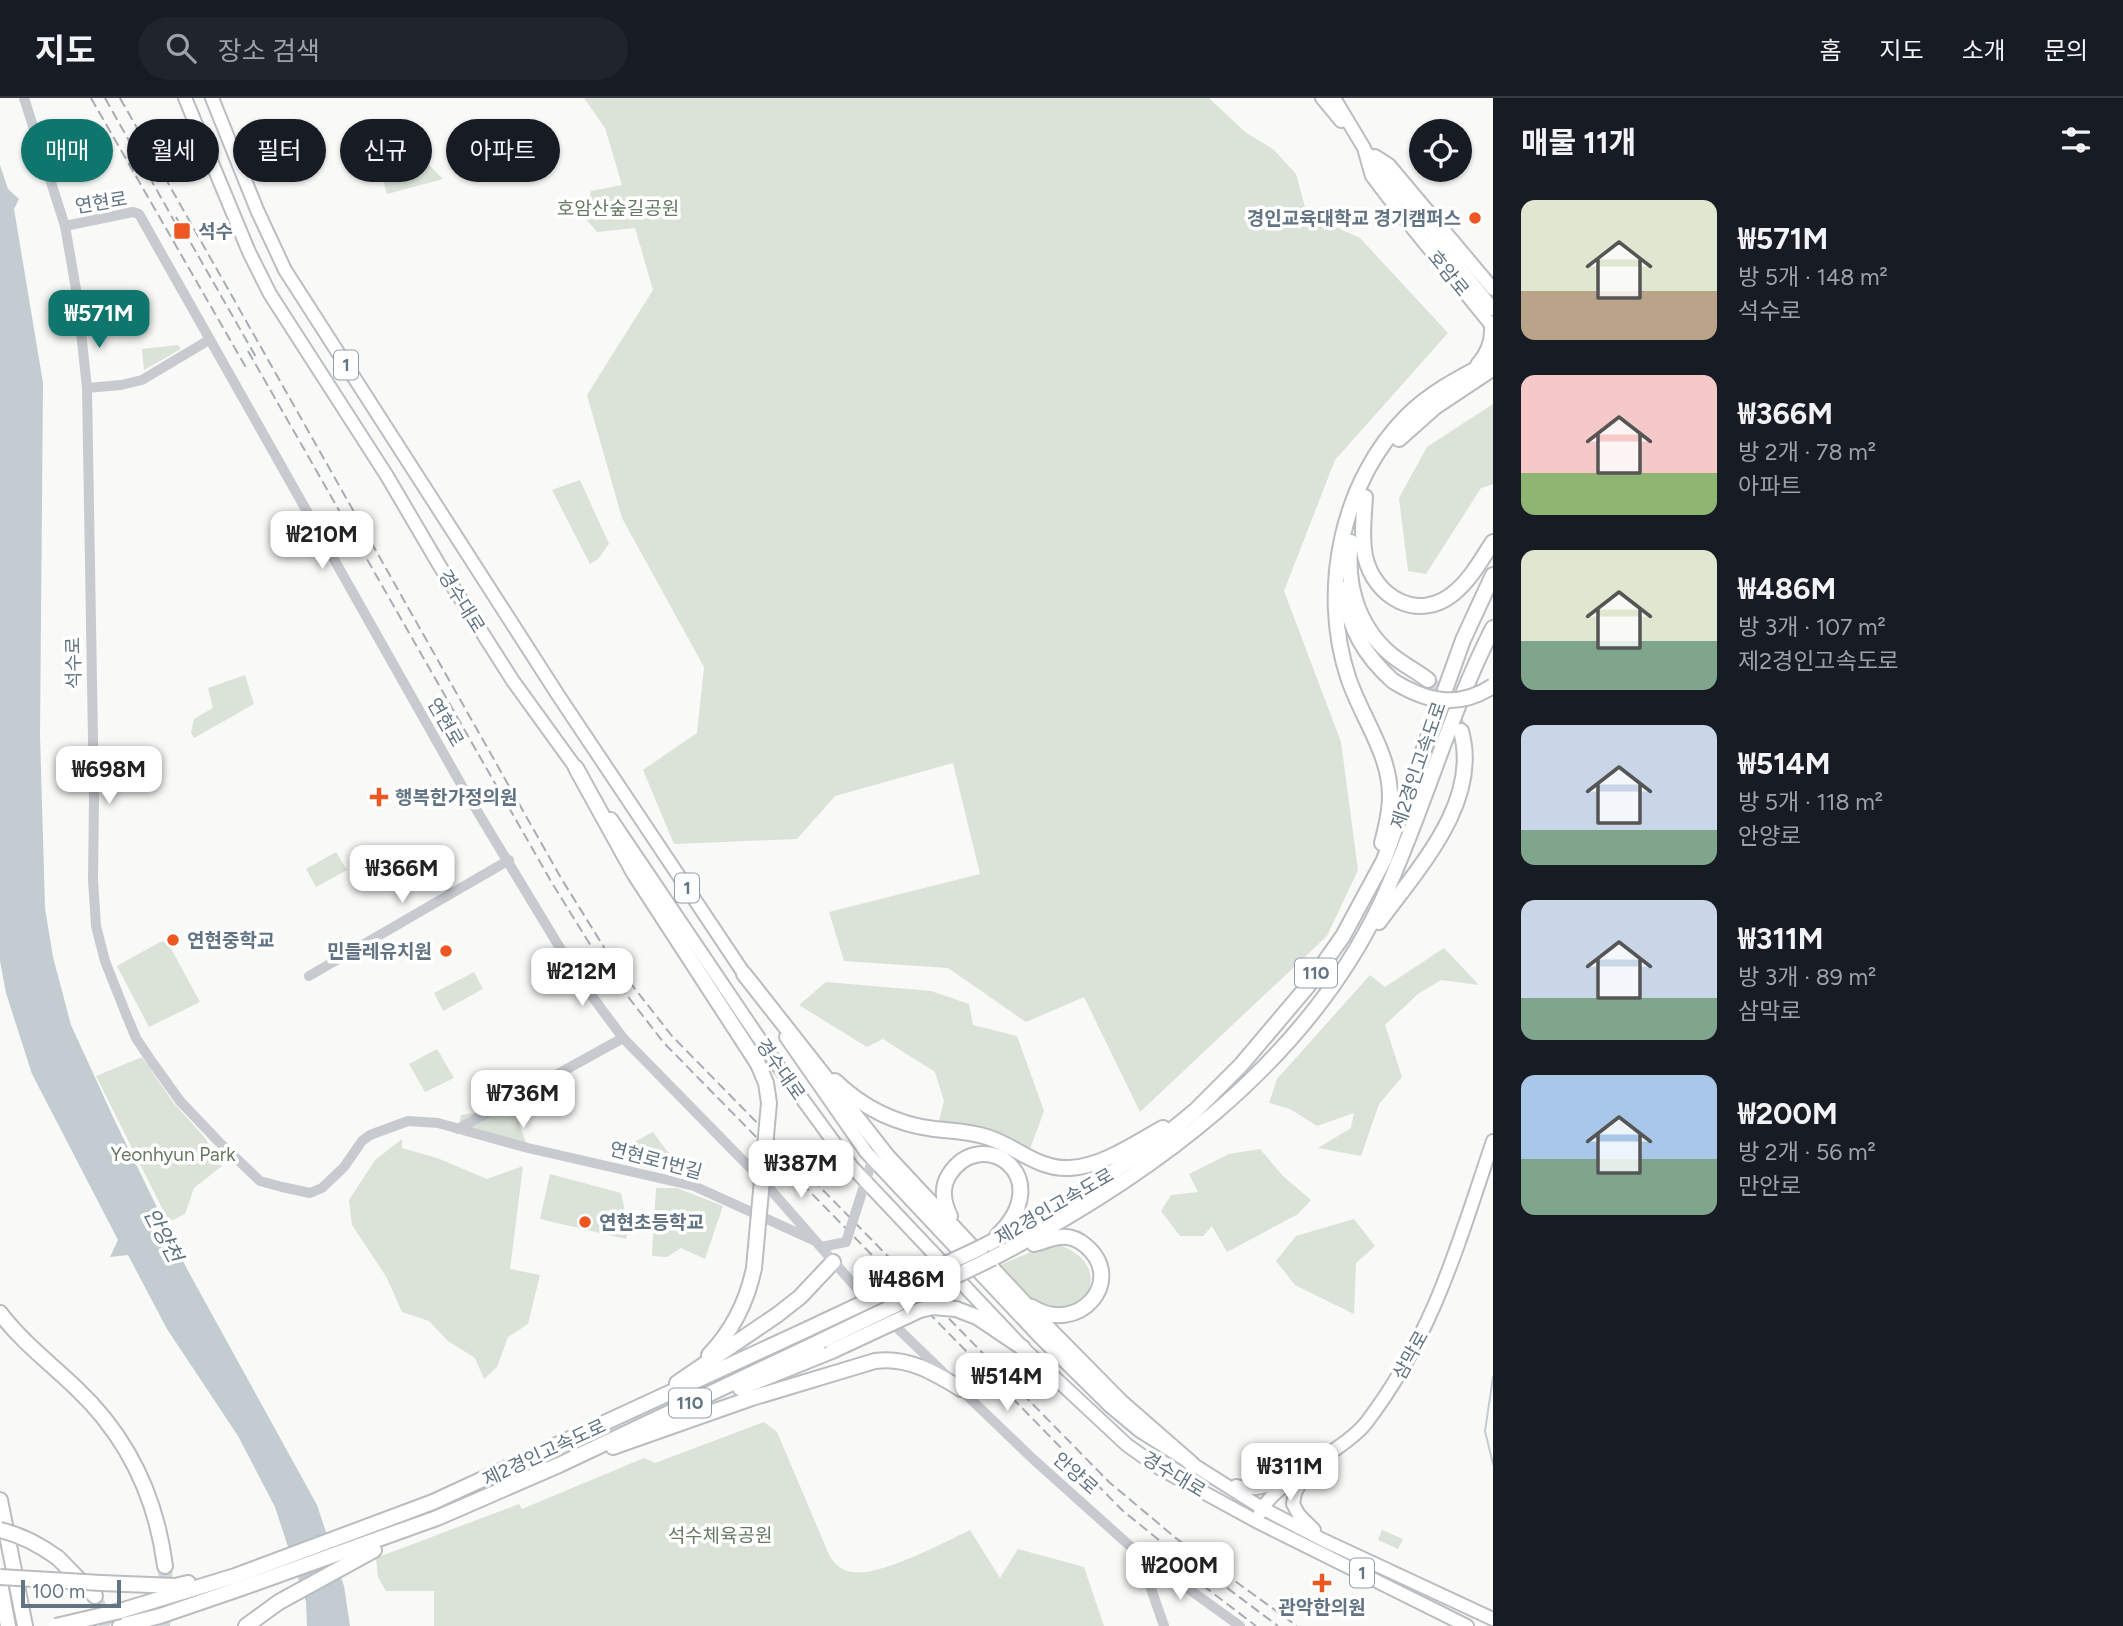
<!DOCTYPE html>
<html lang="ko">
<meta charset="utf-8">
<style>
:root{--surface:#171b24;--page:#20242c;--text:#f1f3f6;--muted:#9ea1a6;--line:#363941;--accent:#0f766e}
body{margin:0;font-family:Figtree,"Noto Sans KR",sans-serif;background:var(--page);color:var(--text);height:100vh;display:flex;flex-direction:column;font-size:26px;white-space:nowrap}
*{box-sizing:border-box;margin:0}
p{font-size:23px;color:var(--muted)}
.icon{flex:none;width:38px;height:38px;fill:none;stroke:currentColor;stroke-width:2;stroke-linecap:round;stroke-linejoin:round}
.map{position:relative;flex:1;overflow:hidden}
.details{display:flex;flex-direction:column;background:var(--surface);width:630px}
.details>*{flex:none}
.top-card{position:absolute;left:21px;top:21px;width:665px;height:63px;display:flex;gap:14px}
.controls{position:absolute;left:1409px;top:21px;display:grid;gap:14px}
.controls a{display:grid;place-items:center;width:63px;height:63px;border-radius:50%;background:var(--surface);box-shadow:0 2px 5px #0004;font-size:35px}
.scale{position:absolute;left:21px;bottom:18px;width:100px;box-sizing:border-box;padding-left:7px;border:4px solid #627484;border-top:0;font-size:19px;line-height:24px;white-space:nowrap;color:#627484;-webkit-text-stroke:5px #fff;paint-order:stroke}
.price{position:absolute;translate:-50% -60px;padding:0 16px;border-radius:14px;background:#fff;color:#222;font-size:23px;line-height:46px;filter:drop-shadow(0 2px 4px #0008)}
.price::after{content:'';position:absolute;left:50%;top:42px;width:21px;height:16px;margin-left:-10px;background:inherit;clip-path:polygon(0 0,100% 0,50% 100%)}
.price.active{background:var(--accent);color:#fff}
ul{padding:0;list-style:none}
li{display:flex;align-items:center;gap:21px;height:175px;padding:0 28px}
li span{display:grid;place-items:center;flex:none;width:196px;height:140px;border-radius:14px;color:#555}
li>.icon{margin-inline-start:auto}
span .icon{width:84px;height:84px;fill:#fffc;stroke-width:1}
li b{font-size:30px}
h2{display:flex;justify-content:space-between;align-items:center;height:84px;padding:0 28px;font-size:30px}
.pill{padding:0 24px;border-radius:32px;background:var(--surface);box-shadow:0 2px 5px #0004;font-size:24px;line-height:63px}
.pill.active{background:var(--accent);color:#fff}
header{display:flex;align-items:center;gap:42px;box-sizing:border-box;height:98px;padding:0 35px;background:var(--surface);border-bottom:2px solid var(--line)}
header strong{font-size:33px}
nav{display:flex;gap:38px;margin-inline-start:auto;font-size:24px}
.search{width:490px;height:63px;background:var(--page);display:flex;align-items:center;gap:18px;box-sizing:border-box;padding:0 24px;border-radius:38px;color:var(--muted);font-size:26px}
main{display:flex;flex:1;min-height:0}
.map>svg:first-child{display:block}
.green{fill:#dbe2d8}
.water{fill:#c2ccd1}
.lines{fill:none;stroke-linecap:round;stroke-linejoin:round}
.stream{stroke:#c2ccd1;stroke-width:2}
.highway-tunnel{stroke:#d3d8da;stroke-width:14;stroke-dasharray:14 7;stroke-linecap:butt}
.major-casing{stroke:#babec2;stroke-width:16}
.highway-casing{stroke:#b9bdc0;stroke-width:18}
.minor{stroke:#c7cbcf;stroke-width:10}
.major{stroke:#fff;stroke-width:12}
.highway{stroke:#fff;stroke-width:14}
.rail{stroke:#a7adb4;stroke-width:2;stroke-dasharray:10 5;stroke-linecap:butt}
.highway-bridge-casing{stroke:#b9bdc0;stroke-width:18;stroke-linecap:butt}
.minor-bridge{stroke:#c7cbcf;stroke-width:10}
.highway-bridge{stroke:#fff;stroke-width:14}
.poi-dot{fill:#ee5622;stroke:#fff;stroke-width:2.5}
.labels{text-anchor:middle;stroke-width:7;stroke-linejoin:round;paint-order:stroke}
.shield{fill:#fff;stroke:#919ea9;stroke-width:2}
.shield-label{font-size:18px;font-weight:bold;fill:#627484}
.street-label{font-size:19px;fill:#627484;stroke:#fff}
.park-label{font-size:19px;fill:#667a62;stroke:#fff}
.poi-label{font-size:19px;font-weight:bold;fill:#627484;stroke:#fff;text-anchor:start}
.water-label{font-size:21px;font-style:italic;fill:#5e747d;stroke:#fff}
</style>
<header>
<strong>지도</strong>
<div class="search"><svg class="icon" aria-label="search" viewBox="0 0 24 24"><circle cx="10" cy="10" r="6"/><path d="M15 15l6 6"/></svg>장소 검색</div>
<nav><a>홈</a><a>지도</a><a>소개</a><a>문의</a></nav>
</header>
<main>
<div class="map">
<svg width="1493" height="1528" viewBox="0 0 1493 1528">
<rect width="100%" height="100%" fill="#f9f9f7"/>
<g class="green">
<path d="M584 0H1209L1245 34 1273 51 1296 76 1307 116 1360 140 1448 235 1335 362 1284 493 1341 644 1358 772 1327 838 1140 1014 1084 899 1026 924 948 870 844 863 829 814 980 776 953 665 835 698 797 741 674 746 643 672 697 635 704 569 622 420 587 297 653 192 635 130 597 134 585 120 591 93 622 87 605 30Z"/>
<path d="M425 63 443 81 387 96 381 76Z"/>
<path d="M178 247 181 251 144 272 142 251Z"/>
<path d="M1493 306V386L1481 390 1426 476 1408 473 1399 400 1427 349Z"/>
<path d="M580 382 609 446 598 461 590 466 552 392Z"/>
<path d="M245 577 254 606 194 640 191 634 194 621 213 610 208 590Z"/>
<path d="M336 754 347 772 316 789 306 771Z"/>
<path d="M162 843 168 845 200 904 149 929 117 868Z"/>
<path d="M1444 850 1479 887 1441 882 1418 896 1385 927 1402 979 1379 1006 1361 1058 1318 1050 1351 1030 1354 1015 1317 1028 1290 1011 1269 1005 1277 981 1370 877 1385 889Z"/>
<path d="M474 874 483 891 443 913 434 895Z"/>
<path d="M826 884 931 893 969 906 973 927 1017 938 1044 1013 1030 1051 989 1033 938 1027 944 1003 935 974 883 941 867 949 799 907Z"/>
<path d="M437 951 454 980 425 994 409 966Z"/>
<path d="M142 959 172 1003 205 1040 222 1068 194 1090 185 1116 169 1124 96 978Z"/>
<path d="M566 984 573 995 560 1002 553 990Z"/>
<path d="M513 1009 528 1050 458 1031 461 1017Z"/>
<path d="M653 1034 670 1057 662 1074 620 1063 627 1048Z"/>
<path d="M402 1041V1050L437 1060 487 1081 523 1068 510 1171 540 1177 528 1226 508 1239 497 1269 484 1281 475 1260 448 1243 429 1223 402 1214 387 1180 352 1127 349 1102 375 1062Z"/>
<path d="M1260 1051 1283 1078 1311 1102 1298 1116 1227 1154 1212 1128 1203 1138H1180L1161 1113 1171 1097 1198 1094 1189 1076 1229 1056Z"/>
<path d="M550 1076 621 1095 629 1132 626 1141 540 1121Z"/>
<path d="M656 1090H677L723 1108 705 1161 681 1150 667 1159 652 1158Z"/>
<path d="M1354 1121 1375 1148 1356 1165 1354 1216 1295 1187 1276 1163 1296 1138Z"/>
<path d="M1059 1147C1116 1166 1087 1227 1044 1209 1027 1202 1012 1180 1000 1167L1043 1149Z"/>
<path d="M764 1324 777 1334 830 1459C836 1467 841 1472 852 1474 880 1479 943 1445 970 1432L1000 1480 1018 1451 1084 1469 1104 1528H434V1493H386L378 1479 376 1460 519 1406 522 1411 644 1360 655 1365Z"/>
<path d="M1382 1432 1403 1441 1398 1451 1378 1442Z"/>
</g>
<path class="water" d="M0 67 8 91 19 101 14 111 43 285 40 637 45 810 53 859 71 927 114 1021 187 1171 317 1407 344 1488 350 1528H307L306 1504 275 1409 238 1338 167 1231 128 1157 110 1159 118 1142 32 976 6 895 0 863Z"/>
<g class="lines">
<path class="stream" d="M1493 1279 1485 1333 1493 1366"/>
<g class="highway-tunnel">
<path d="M1428 582 1445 601 1461 633"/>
<path d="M95 1498 107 1528"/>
<path d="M163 1528 166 1498 165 1468"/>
</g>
<defs>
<g id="major">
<path d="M185 0 249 154 270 196 387 378 441 470 513 583 581 677"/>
<path d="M212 0 257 112 285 172 558 597 749 883"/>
<path d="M1322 0 1341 23"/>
<path d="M1334 0 1364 50 1372 78 1397 111 1493 229"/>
<path d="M1368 56 1493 211"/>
<path d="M1375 58 1389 67 1493 191"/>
<path d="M611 721 771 958 852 1069 1023 1250 1127 1347 1161 1371 1256 1423 1467 1528"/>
<path d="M786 939 866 1054 1039 1238 1110 1308 1140 1333 1262 1410 1323 1442 1493 1521"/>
<path d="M1304 1377 1295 1395 1293 1406 1299 1417 1314 1432"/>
<path d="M1236 1388C1255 1394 1271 1387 1289 1380"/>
<path d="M1260 1415C1273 1384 1344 1353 1366 1325 1434 1236 1458 1146 1493 1043"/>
</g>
<g id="highway">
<path d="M1478 267C1488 256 1493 243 1492 228"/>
<path d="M1399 341 1435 309 1489 273"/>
<path d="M1365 399C1364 418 1361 438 1365 458 1374 499 1418 525 1454 495 1471 481 1481 462 1493 444"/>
<path d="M1351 444C1345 484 1357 526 1388 554 1400 565 1415 572 1428 582"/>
<path d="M1343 491C1349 530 1364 557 1393 583"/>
<path d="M576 670 634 775 758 966"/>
<path d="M1382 745C1386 730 1390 714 1390 698 1390 655 1361 619 1348 579 1319 491 1342 382 1408 317 1432 293 1463 278 1493 262"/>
<path d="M1379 824C1418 770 1481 704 1461 633"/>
<path d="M744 876 888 1059 1043 1225 1121 1304 1192 1366"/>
<path d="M835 983C863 1010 895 1026 934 1031 952 1033 969 1033 987 1039 1016 1048 1038 1072 1070 1070 1103 1068 1134 1046 1163 1030"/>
<path d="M950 1118C943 1104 941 1090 949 1077 982 1025 1059 1079 997 1138"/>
<path d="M982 1149 1066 1105 1156 1045 1195 1013 1241 967 1307 889 1343 838 1384 762 1463 542 1493 477"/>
<path d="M993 1160C1149 1079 1304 968 1381 805 1423 715 1448 618 1493 530"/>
<path d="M1032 1209C1078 1238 1127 1183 1086 1148 1079 1142 1070 1138 1061 1139 1052 1139 1043 1144 1034 1146"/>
<path d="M956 1211 977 1219 1023 1250"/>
<path d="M0 1215C22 1244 50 1265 76 1290 128 1339 156 1398 165 1468"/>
<path d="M709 1257C733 1232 747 1204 754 1170"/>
<path d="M677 1285 777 1217 800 1199 833 1164"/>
<path d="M740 1290 832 1253"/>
<path d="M613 1349 752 1300 875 1263C907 1258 935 1275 961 1291"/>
<path d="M0 1402 25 1528"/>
<path d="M58 1460 95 1498"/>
<path d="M0 1485 8 1528"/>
<path d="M101 1485 175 1488 188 1485"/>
<path d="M120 1513 235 1478 433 1404 808 1231"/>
<path d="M120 1528 160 1518 239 1491 437 1420 559 1367 821 1243"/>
<path d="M246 1528 279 1504 374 1452"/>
</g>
</defs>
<use href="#major" class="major-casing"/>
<use href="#highway" class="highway-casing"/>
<g class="minor">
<path d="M24 0 65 128 77 197 87 290 94 701 93 782 96 828 105 863 126 916 136 940 152 964 180 1003 218 1043 260 1083 282 1089 310 1095 322 1090 344 1069 362 1043 370 1037 408 1023 438 1025 528 1050 694 1088 813 1142"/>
<path d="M65 128 133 114 139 116 462 688 577 878 623 940 763 1083 861 1195 947 1278"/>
<path d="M87 290 121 287 142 282 209 242"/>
<path d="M309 878 509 762"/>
<path d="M458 1031 623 940"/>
<path d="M856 1113 873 1060"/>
<path d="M821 1149 846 1144"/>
<path d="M958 1289 1033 1361 1139 1456 1164 1528"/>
<path d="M1140 1456 1240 1528"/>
</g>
<use href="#major" class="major"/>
<use href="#highway" class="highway"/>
<g class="rail">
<path d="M91 0 248 273"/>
<path d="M105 0 177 128"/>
<path d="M120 0 561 780 610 859 672 938 1109 1384 1177 1441 1297 1528"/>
<path d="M176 119 256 259"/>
<path d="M248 253 552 785 601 864 664 945 1123 1413 1185 1463"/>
<path d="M1179 1454 1278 1528"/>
<path d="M1167 1460 1256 1528"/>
</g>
<defs>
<g id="highway-bridge">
<path d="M1393 583C1427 604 1458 611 1493 588"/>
<path d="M754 1170 769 1005 766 985 758 966"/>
<path d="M808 1231 982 1149"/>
<path d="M821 1243 993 1160"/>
<path d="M832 1253 920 1212 933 1209 956 1211"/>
<path d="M0 1432C22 1437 40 1447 58 1460"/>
<path d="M0 1479 101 1485"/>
<path d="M56 1528 120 1513"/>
</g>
</defs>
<use href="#highway-bridge" class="highway-bridge-casing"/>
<path class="minor-bridge" d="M846 1144 856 1113"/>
<use href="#highway-bridge" class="highway-bridge"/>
</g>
<g class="poi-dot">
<circle cx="1475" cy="120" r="7"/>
<rect x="173" y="124" width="18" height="18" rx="3.5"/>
<path d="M375.5 688.5h7v7h7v7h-7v7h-7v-7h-7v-7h7z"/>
<circle cx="173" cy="842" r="7"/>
<circle cx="446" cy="853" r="7"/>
<circle cx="585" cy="1124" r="7"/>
<path d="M1318.5 1474.5h7v7h7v7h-7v7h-7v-7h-7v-7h7z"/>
</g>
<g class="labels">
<g class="shield">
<rect x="334" y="252.5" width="24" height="29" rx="5"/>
<rect x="675" y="775.5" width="24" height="29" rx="5"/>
<rect x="1295" y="860.5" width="42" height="29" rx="5"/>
<rect x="669" y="1290.5" width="42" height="29" rx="5"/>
<rect x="1350" y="1460.5" width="24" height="29" rx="5"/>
</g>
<g class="shield-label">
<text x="346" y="273">1</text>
<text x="687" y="796">1</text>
<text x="1316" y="881">110</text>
<text x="690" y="1311">110</text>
<text x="1362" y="1481">1</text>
</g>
<g class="street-label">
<text transform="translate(101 104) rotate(-9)" y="7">연현로</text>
<text transform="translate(1449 175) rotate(51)" y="7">호암로</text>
<text transform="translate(462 503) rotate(58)" y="7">경수대로</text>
<text transform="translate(73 565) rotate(-91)" y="7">석수로</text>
<text transform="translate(446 624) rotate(60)" y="7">연현로</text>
<text transform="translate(1418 667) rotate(-71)" y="7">제2경인고속도로</text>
<text transform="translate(781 971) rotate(55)" y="7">경수대로</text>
<text transform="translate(656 1062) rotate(15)" y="7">연현로1번길</text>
<text transform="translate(1054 1108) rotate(-30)" y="7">제2경인고속도로</text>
<text transform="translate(1410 1257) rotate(-61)" y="7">삼막로</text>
<text transform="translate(544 1354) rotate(-25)" y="7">제2경인고속도로</text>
<text transform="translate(1076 1375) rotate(42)" y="7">안양로</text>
<text transform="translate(1174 1376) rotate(31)" y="7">경수대로</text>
</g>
<g class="park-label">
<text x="618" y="117">호암산숲길공원</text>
<text x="173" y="1063">Yeonhyun Park</text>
<text x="720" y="1444">석수체육공원</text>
</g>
<g class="poi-label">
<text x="1461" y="127" text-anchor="end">경인교육대학교 경기캠퍼스</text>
<text x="198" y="140">석수</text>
<text x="395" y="706">행복한가정의원</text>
<text x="187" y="849">연현중학교</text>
<text x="432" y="860" text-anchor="end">민들레유치원</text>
<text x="599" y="1131">연현초등학교</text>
<text x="1322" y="1516" text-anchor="middle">관악한의원</text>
</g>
<g class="water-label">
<text transform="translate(163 1137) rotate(62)" y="7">안양천</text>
</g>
</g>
</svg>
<div class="controls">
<a><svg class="icon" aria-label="locate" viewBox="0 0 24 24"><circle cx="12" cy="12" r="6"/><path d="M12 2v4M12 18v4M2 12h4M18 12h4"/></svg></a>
</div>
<div class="scale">100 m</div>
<b class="price active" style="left:99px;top:252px">₩571M</b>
<b class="price" style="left:322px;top:473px">₩210M</b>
<b class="price" style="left:109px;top:708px">₩698M</b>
<b class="price" style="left:402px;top:807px">₩366M</b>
<b class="price" style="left:582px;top:910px">₩212M</b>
<b class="price" style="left:523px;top:1032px">₩736M</b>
<b class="price" style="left:801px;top:1102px">₩387M</b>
<b class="price" style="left:907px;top:1218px">₩486M</b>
<b class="price" style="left:1007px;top:1315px">₩514M</b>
<b class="price" style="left:1290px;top:1405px">₩311M</b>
<b class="price" style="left:1180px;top:1504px">₩200M</b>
<div class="top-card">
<a class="pill active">매매</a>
<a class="pill">월세</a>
<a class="pill">필터</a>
<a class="pill">신규</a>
<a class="pill">아파트</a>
</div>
</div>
<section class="details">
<h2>매물 11개<svg class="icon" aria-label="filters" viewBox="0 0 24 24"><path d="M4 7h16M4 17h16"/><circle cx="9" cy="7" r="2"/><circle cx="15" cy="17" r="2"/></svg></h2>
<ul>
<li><span style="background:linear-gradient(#dfe7d0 65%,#b9a48a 0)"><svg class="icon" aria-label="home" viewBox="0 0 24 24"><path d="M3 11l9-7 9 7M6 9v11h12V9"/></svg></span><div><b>₩571M</b><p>방 5개 · 148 m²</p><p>석수로</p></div></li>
<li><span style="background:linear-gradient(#f6c9c9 70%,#8fb573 0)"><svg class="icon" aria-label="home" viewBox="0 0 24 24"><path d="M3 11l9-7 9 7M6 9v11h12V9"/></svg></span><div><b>₩366M</b><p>방 2개 · 78 m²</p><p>아파트</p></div></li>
<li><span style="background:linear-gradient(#dfe7d0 65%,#7fa58c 0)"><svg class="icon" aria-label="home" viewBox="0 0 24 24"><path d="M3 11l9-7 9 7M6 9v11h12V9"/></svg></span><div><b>₩486M</b><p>방 3개 · 107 m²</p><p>제2경인고속도로</p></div></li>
<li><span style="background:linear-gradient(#c9d6e8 75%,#7fa58c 0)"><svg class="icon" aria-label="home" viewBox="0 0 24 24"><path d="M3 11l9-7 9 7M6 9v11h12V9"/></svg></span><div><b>₩514M</b><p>방 5개 · 118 m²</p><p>안양로</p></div></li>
<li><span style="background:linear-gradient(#c9d6e8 70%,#7fa58c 0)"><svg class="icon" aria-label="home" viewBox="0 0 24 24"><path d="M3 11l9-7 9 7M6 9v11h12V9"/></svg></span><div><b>₩311M</b><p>방 3개 · 89 m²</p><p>삼막로</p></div></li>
<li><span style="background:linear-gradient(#a9c7e8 60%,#7fa58c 0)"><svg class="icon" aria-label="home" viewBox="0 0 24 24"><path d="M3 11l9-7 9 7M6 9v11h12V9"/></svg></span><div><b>₩200M</b><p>방 2개 · 56 m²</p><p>만안로</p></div></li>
</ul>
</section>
</main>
